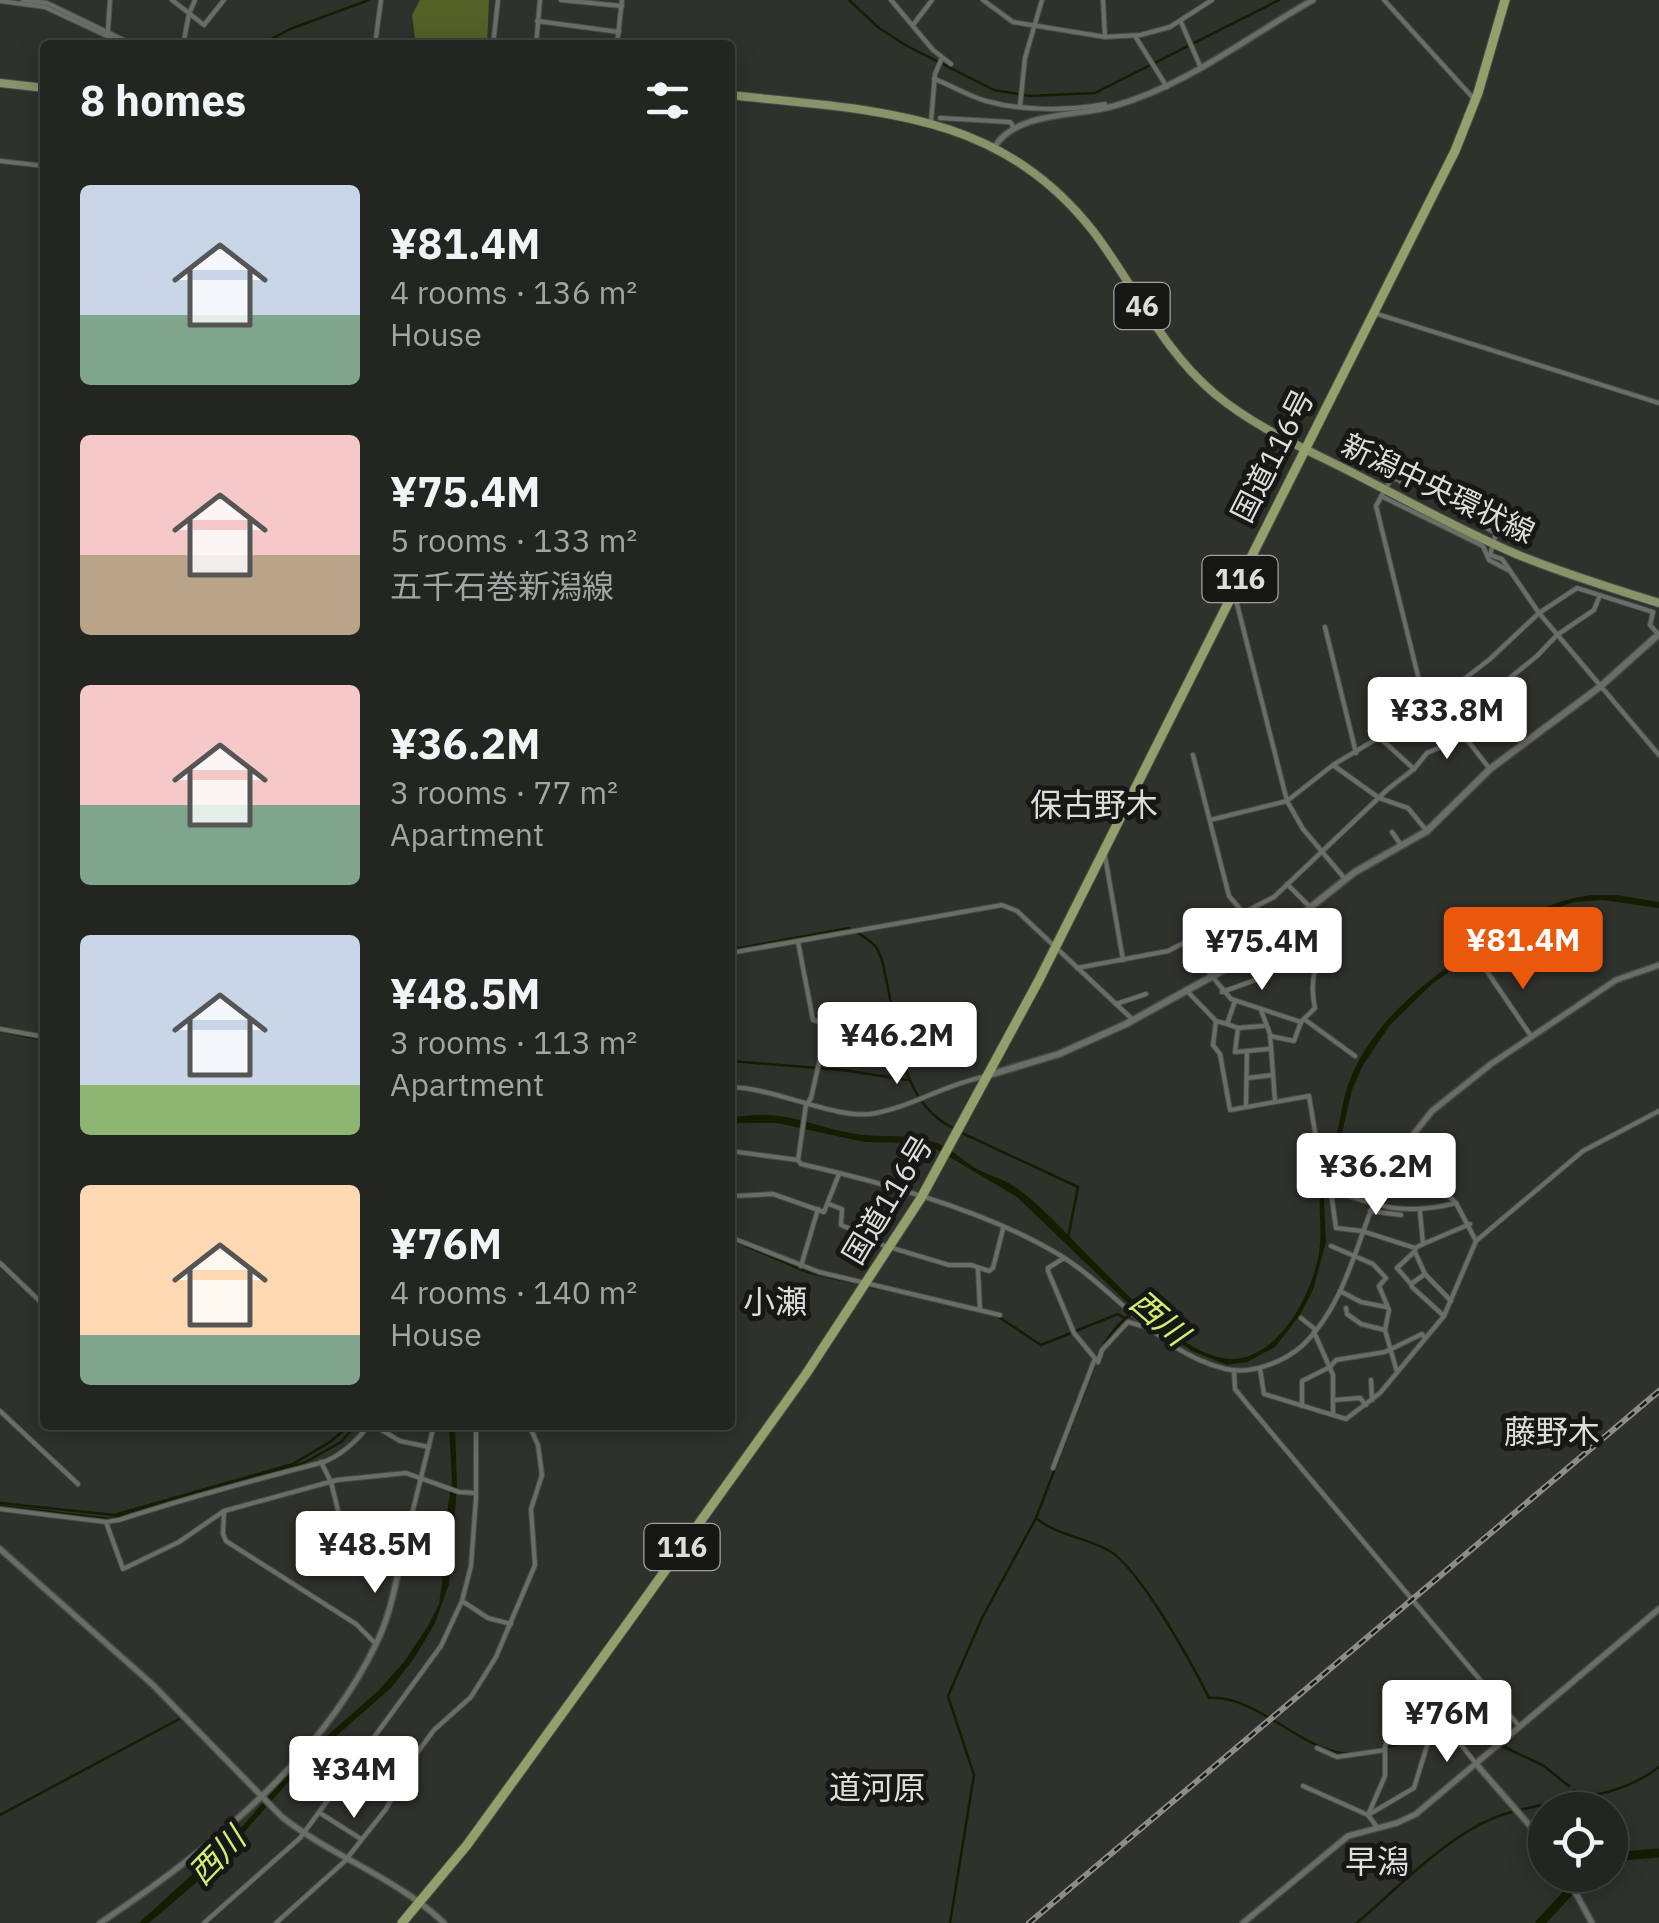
<!DOCTYPE html>
<meta charset="utf-8">
<style>
:root{--surface:#232520;--page:#2b2d29;--text:#f1f3f6;--muted:#a3a5a5;--line:#40423e;--accent:#ea580c}
body{margin:0;font-family:"IBM Plex Sans","Noto Sans JP",sans-serif;background:var(--page);color:var(--text);height:100vh;display:flex;flex-direction:column;font-size:38px;white-space:nowrap}
*{box-sizing:border-box;margin:0}
p{font-size:32px;color:var(--muted)}
.icon{flex:none;width:55px;height:55px;fill:none;stroke:currentColor;stroke-width:2;stroke-linecap:round;stroke-linejoin:round}
.map{position:relative;flex:1;overflow:hidden}
.drawer{position:absolute;left:40px;top:40px;width:695px;height:1390px;display:flex;flex-direction:column;background:var(--surface);border-radius:10px;box-shadow:0 5px 25px #0003,0 0 0 2px var(--line)}
.drawer>*{flex:none}
.fabs{position:absolute;left:1528px;top:1792px;display:grid;gap:20px}
.fabs a{display:grid;place-items:center;width:100px;height:100px;border-radius:50%;background:var(--surface);box-shadow:0 5px 25px #0003,0 0 0 2px var(--line);font-size:50px}
.price{position:absolute;translate:-50% -85px;padding:0 22px;border-radius:10px;background:#fff;color:#222;font-size:32px;line-height:65px;filter:drop-shadow(0 2px 5px #0008)}
.price::after{content:'';position:absolute;left:50%;top:60px;width:30px;height:22px;margin-left:-15px;background:inherit;clip-path:polygon(0 0,100% 0,50% 100%)}
.price.current{background:var(--accent);color:#fff}
ul{padding:0;list-style:none}
li{display:flex;align-items:center;gap:30px;height:250px;padding:0 40px}
li span{display:grid;place-items:center;flex:none;width:280px;height:200px;border-radius:10px;color:#555}
li>.icon{margin-inline-start:auto}
span .icon{width:120px;height:120px;fill:#fffc;stroke-width:1}
li b{font-size:42px}
h2{display:flex;justify-content:space-between;align-items:center;height:120px;padding:0 40px;font-size:42px}
.map>svg:first-child{display:block}
.pitch{fill:#536026}
.water{fill:#161c00}
.lines{fill:none;stroke-linecap:round;stroke-linejoin:round}
.stream{stroke:#161c00;stroke-width:2.5}
.river{stroke:#161c00;stroke-width:9}
.minor-casing{stroke:#4a4c48;stroke-width:6}
.tertiary-casing{stroke:#4a4c48;stroke-width:8}
.secondary-casing{stroke:#4a4c48;stroke-width:9}
.primary-casing{stroke:#4a4c48;stroke-width:10}
.trunk-casing{stroke:#4a4c48;stroke-width:11}
.minor{stroke:#6b6d67;stroke-width:4}
.tertiary{stroke:#6b6d67;stroke-width:5}
.secondary{stroke:#6b6d67;stroke-width:6}
.primary{stroke:#89936a;stroke-width:8}
.trunk{stroke:#93a06b;stroke-width:9}
.rail-casing{stroke:#8c8d89;stroke-width:6}
.rail{stroke:#171816;stroke-width:2.5;stroke-dasharray:8;stroke-linecap:butt}
.labels{text-anchor:middle;stroke-width:10;stroke-linejoin:round;paint-order:stroke}
.shield{fill:#171816;stroke:#a2a3a0;stroke-width:2.5}
.shield-label{font-size:28px;font-weight:bold;fill:#dddedb}
.street-label{font-size:30px;fill:#dddedb;stroke:#171816}
.neighbourhood-label{font-size:32px;fill:#dddedb;stroke:#171816}
.water-label{font-size:32px;font-style:italic;fill:#d3ef6e;stroke:#171816}
</style>
<div class="map">
<svg width="1659" height="1923" viewBox="0 0 1659 1923">
<rect width="100%" height="100%" fill="#2f312b"/>
<path class="pitch" d="M420 0H489L487 45H416L412 15Z"/>
<g class="water">
<path d="M1591 895H1617L1659 902V908L1603 900 1574 902 1548 911 1499 937 1432 984 1390 1025 1363 1065 1352 1090 1337 1154 1327 1180 1324 1200 1326 1242 1313 1290 1300 1315 1275 1347 1247 1362 1227 1365 1192 1351 1138 1313 1017 1197 936 1149 911 1143 864 1142 777 1123H730V1117C742 1117 756 1114 768 1115 797 1116 827 1130 856 1134 884 1138 913 1133 939 1144 952 1149 964 1162 977 1169 990 1176 1006 1180 1018 1189 1069 1224 1177 1373 1242 1358 1284 1348 1312 1293 1319 1253 1323 1228 1317 1203 1321 1178 1323 1168 1329 1159 1332 1150 1341 1126 1341 1100 1351 1077 1375 1021 1421 985 1469 952 1507 925 1545 901 1591 895Z"/>
<path d="M449 1425H455L457 1487 449 1584 435 1623 415 1657 391 1688 304 1764 211 1870 149 1923H139L232 1838 304 1756 378 1691 404 1662 428 1626 439 1604 442 1584 445 1525 452 1481Z"/>
</g>
<g class="lines">
<g class="stream">
<path d="M849 0 879 28 907 46 994 90 1030 96 1095 93 1279 0"/>
<path d="M260 45 290 29 369 0"/>
<path d="M730 950 849 928C858 933 868 938 875 946 883 956 884 971 887 983 898 1034 900 1102 953 1128"/>
<path d="M0 1031 45 1040"/>
<path d="M730 1061 843 1070 908 1080"/>
<path d="M960 1132 1078 1187 1068 1238"/>
<path d="M730 1239 807 1272 860 1284"/>
<path d="M871 1287 892 1291"/>
<path d="M997 1316 1041 1345 1118 1314 1124 1318"/>
<path d="M1097 1359C1104 1341 1121 1317 1139 1310"/>
<path d="M0 1503 114 1515 293 1464 330 1442 350 1425"/>
<path d="M0 1506 110 1519 304 1463 341 1442 356 1425"/>
<path d="M1037 1519C1059 1536 1084 1537 1108 1550 1140 1568 1192 1664 1209 1698 1253 1695 1294 1742 1336 1752 1361 1759 1401 1741 1427 1737"/>
<path d="M1445 1735 1470 1733 1495 1743"/>
<path d="M1502 1746 1544 1766 1569 1786"/>
<path d="M1574 1790 1589 1800"/>
<path d="M1596 1804 1606 1810"/>
<path d="M0 1815 181 1718"/>
<path d="M1610 1815 1616 1827"/>
<path d="M950 1923 974 1775 948 1696 982 1618 1036 1518 1094 1367"/>
<path d="M1357 1923C1399 1887 1452 1830 1505 1814 1555 1798 1617 1801 1659 1767"/>
</g>
<g class="river">
<path d="M1610 1857 1659 1853"/>
<path d="M1540 1923 1585 1875"/>
</g>
<defs>
<g id="minor">
<path d="M23 0 47 3 134 45"/>
<path d="M172 0 204 25 224 0"/>
<path d="M561 0 622 6"/>
<path d="M891 0 933 50 951 64"/>
<path d="M983 0 1013 22 1105 37 1140 35 1170 27 1212 0"/>
<path d="M1103 0 1105 37"/>
<path d="M1384 0 1475 100"/>
<path d="M0 1 45 7 126 45"/>
<path d="M537 21 619 32"/>
<path d="M1181 22 1201 68"/>
<path d="M913 25 932 0"/>
<path d="M1135 36 1167 87"/>
<path d="M107 45 110 0"/>
<path d="M183 45 189 14 195 0"/>
<path d="M375 45 381 0"/>
<path d="M493 45 498 0"/>
<path d="M536 45 540 0"/>
<path d="M617 45 622 0"/>
<path d="M934 79C951 85 968 96 986 101 1022 111 1068 111 1105 104"/>
<path d="M1020 106 1025 58 1042 0"/>
<path d="M940 118 1010 122 1013 126"/>
<path d="M931 122 935 74 942 58"/>
<path d="M0 161 45 166"/>
<path d="M1374 313 1659 403"/>
<path d="M1381 496 1483 546 1489 560 1508 570"/>
<path d="M1235 596 1287 801 1303 829 1345 879"/>
<path d="M1325 627 1356 753"/>
<path d="M1437 701 1489 768"/>
<path d="M1434 703 1421 688 1376 506 1391 479H1398L1404 485 1445 475 1479 524 1496 533 1490 555 1502 559 1539 613 1659 755"/>
<path d="M1451 720 1475 695 1500 686 1537 656 1557 635 1594 610 1600 595"/>
<path d="M1193 755 1229 896 1266 939"/>
<path d="M1333 765 1379 798 1408 808 1426 830"/>
<path d="M1414 769 1427 753 1464 737"/>
<path d="M1210 820 1287 801 1333 765 1423 711 1490 659 1539 613 1577 588 1653 612 1650 625 1658 634"/>
<path d="M1392 832 1401 845"/>
<path d="M1105 856 1123 960"/>
<path d="M1287 884 1311 908"/>
<path d="M1186 945 1231 999 1301 1022"/>
<path d="M730 953 1002 905 1017 911 1132 1019"/>
<path d="M1484 967 1531 1036"/>
<path d="M1077 968 1168 951 1274 897 1388 789 1414 769 1380 738"/>
<path d="M1186 990 1216 1021 1213 1045 1220 1054 1230 1110 1309 1096 1317 1144V1185C1372 1203 1397 1218 1456 1203"/>
<path d="M1222 992 1258 979 1304 948 1317 958"/>
<path d="M1116 1004 1146 994"/>
<path d="M1261 1010 1270 1034 1275 1101"/>
<path d="M1304 1019 1355 1056"/>
<path d="M1216 1021 1227 1024 1235 1001"/>
<path d="M1227 1024 1238 1028 1235 1052 1269 1049"/>
<path d="M1238 1028 1263 1026"/>
<path d="M0 1029 45 1037"/>
<path d="M1270 1036 1294 1041 1301 1022 1315 1008C1308 977 1317 958 1335 934L1306 912"/>
<path d="M1248 1078 1273 1075"/>
<path d="M730 1087C775 1088 832 1118 870 1114 905 1110 946 1084 983 1077"/>
<path d="M1246 1107 1247 1052"/>
<path d="M730 1151 798 1160 801 1164C881 1182 988 1212 1058 1254 1116 1289 1157 1353 1226 1369 1251 1375 1284 1362 1303 1345 1357 1293 1359 1210 1401 1150L1456 1203 1476 1241 1444 1316 1380 1393 1346 1419 1264 1394 1260 1369"/>
<path d="M798 1160 806 1105 811 1098 828 1024 813 1020 798 942"/>
<path d="M1334 1191 1332 1199 1336 1228 1362 1231 1415 1248"/>
<path d="M730 1192 736 1196 773 1194 824 1212 839 1174"/>
<path d="M829 1204 842 1209 841 1225 858 1232 859 1238 949 1265H971L989 1271 993 1268 1003 1229"/>
<path d="M1370 1211 1401 1215"/>
<path d="M1420 1212 1423 1244 1470 1224"/>
<path d="M730 1237 819 1272 1000 1315"/>
<path d="M1476 1241 1583 1151 1659 1111"/>
<path d="M1423 1244 1415 1248V1252L1425 1274 1451 1301"/>
<path d="M1331 1246 1373 1264 1386 1278 1379 1286 1389 1310 1385 1330 1397 1372"/>
<path d="M1064 1258 1048 1268V1271L1074 1333 1098 1362 1102 1350 1128 1322 1149 1328"/>
<path d="M0 1263 45 1306"/>
<path d="M801 1266 818 1209"/>
<path d="M978 1269 980 1310"/>
<path d="M1425 1274 1411 1284 1412 1287 1444 1316"/>
<path d="M1411 1284 1397 1268 1414 1252"/>
<path d="M1340 1291 1361 1302 1386 1307"/>
<path d="M1346 1308 1347 1314 1361 1324 1385 1330"/>
<path d="M1301 1318 1316 1330"/>
<path d="M1314 1332 1333 1375V1413"/>
<path d="M1234 1371 1235 1389 1248 1405 1519 1726"/>
<path d="M1371 1380 1372 1400"/>
<path d="M1334 1400 1360 1398 1366 1405"/>
<path d="M1302 1406V1381L1330 1367 1336 1360 1385 1352 1422 1334 1425 1338"/>
<path d="M0 1411 78 1484"/>
<path d="M373 1425 400 1441 429 1447"/>
<path d="M321 1462 331 1482 344 1535 353 1534 380 1552 401 1558"/>
<path d="M1053 1468 1094 1361"/>
<path d="M0 1509 106 1522 119 1520C186 1498 254 1480 320 1463 337 1459 360 1439 368 1425"/>
<path d="M224 1511 223 1534 226 1541 356 1624 376 1644"/>
<path d="M106 1522 123 1569 179 1542 224 1511 337 1480 406 1473 459 1492 476 1493"/>
<path d="M406 1538 434 1425"/>
<path d="M462 1601 488 1618 511 1624"/>
<path d="M1406 1709 1430 1736 1414 1788 1368 1815 1385 1776V1747L1394 1714Z"/>
<path d="M1430 1736 1451 1732 1477 1765"/>
<path d="M1317 1748 1337 1757 1385 1750"/>
<path d="M1303 1786 1368 1815 1377 1827"/>
<path d="M320 1813 361 1839"/>
<path d="M204 1923 300 1838 441 1646 462 1601 471 1566 476 1498V1425"/>
<path d="M276 1923 344 1862 386 1809 414 1757 434 1730 471 1697 496 1657 535 1565 531 1509 542 1475 538 1445 529 1425"/>
</g>
<g id="tertiary">
<path d="M994 148C1015 111 1077 117 1114 106 1188 85 1247 37 1313 0"/>
<path d="M1401 1150 1432 1111 1491 1064 1616 980 1659 965"/>
<path d="M0 1549 153 1685 282 1817C333 1857 397 1878 444 1923"/>
<path d="M1477 1765 1545 1843"/>
<path d="M1566 1875 1592 1923"/>
<path d="M100 1923C207 1852 321 1760 377 1642 393 1609 397 1573 406 1538"/>
<path d="M1243 1923 1348 1836 1397 1823 1416 1814 1659 1609"/>
</g>
<path id="secondary" d="M989 1075 1059 1054 1126 1024 1249 956 1355 872 1427 831 1490 769 1601 686 1659 634"/>
<g id="primary">
<path d="M0 83 45 88"/>
<path d="M730 95C871 111 997 109 1093 231 1135 286 1161 349 1215 394 1256 428 1306 449 1353 473 1406 500 1460 530 1516 554 1562 573 1611 588 1659 603"/>
</g>
<path id="trunk" d="M402 1923 467 1845 627 1624 806 1374 921 1198 1039 980 1455 151 1478 93 1505 0"/>
</defs>
<use href="#minor" class="minor-casing"/>
<use href="#tertiary" class="tertiary-casing"/>
<use href="#secondary" class="secondary-casing"/>
<use href="#primary" class="primary-casing"/>
<use href="#trunk" class="trunk-casing"/>
<use href="#minor" class="minor"/>
<use href="#tertiary" class="tertiary"/>
<use href="#secondary" class="secondary"/>
<use href="#primary" class="primary"/>
<use href="#trunk" class="trunk"/>
<defs>
<path id="rail" d="M1029 1923 1659 1391"/>
</defs>
<use href="#rail" class="rail-casing"/>
<use href="#rail" class="rail"/>
</g>
<g class="labels">
<g class="shield">
<rect x="1114.5" y="283" width="55" height="46" rx="8"/>
<rect x="1202.5" y="556" width="75" height="46" rx="8"/>
<rect x="644.5" y="1524" width="75" height="46" rx="8"/>
</g>
<g class="shield-label">
<text x="1142" y="316">46</text>
<text x="1240" y="589">116</text>
<text x="682" y="1557">116</text>
</g>
<g class="street-label">
<text transform="translate(1273 456) rotate(-63)" y="10">国道116号</text>
<text transform="translate(1438 489) rotate(26)" y="10">新潟中央環状線</text>
<text transform="translate(888 1200) rotate(-59)" y="10">国道116号</text>
</g>
<g class="neighbourhood-label">
<text x="1094" y="816">保古野木</text>
<text x="775" y="1313">小瀬</text>
<text x="1552" y="1443">藤野木</text>
<text x="877" y="1799">道河原</text>
<text x="1377" y="1873">早潟</text>
</g>
<g class="water-label">
<text transform="translate(1159 1318) rotate(41)" y="11">西川</text>
<text transform="translate(217 1856) rotate(-46)" y="11">西川</text>
</g>
</g>
</svg>
<div class="fabs">
<a><svg class="icon" aria-label="locate" viewBox="0 0 24 24"><circle cx="12" cy="12" r="6"/><path d="M12 2v4M12 18v4M2 12h4M18 12h4"/></svg></a>
</div>
<b class="price" style="left:1447px;top:762px">¥33.8M</b>
<b class="price current" style="left:1523px;top:992px">¥81.4M</b>
<b class="price" style="left:1262px;top:993px">¥75.4M</b>
<b class="price" style="left:897px;top:1087px">¥46.2M</b>
<b class="price" style="left:1376px;top:1218px">¥36.2M</b>
<b class="price" style="left:375px;top:1596px">¥48.5M</b>
<b class="price" style="left:1447px;top:1765px">¥76M</b>
<b class="price" style="left:354px;top:1821px">¥34M</b>
<section class="drawer">
<h2>8 homes<svg class="icon" aria-label="filters" viewBox="0 0 24 24"><path d="M4 7h16M4 17h16"/><circle cx="9" cy="7" r="2"/><circle cx="15" cy="17" r="2"/></svg></h2>
<ul>
<li><span style="background:linear-gradient(#c9d6e8 65%,#7fa58c 0)"><svg class="icon" aria-label="home" viewBox="0 0 24 24"><path d="M3 11l9-7 9 7M6 9v11h12V9"/></svg></span><div><b>¥81.4M</b><p>4 rooms · 136 m²</p><p>House</p></div></li>
<li><span style="background:linear-gradient(#f6c9c9 60%,#b9a48a 0)"><svg class="icon" aria-label="home" viewBox="0 0 24 24"><path d="M3 11l9-7 9 7M6 9v11h12V9"/></svg></span><div><b>¥75.4M</b><p>5 rooms · 133 m²</p><p>五千石巻新潟線</p></div></li>
<li><span style="background:linear-gradient(#f6c9c9 60%,#7fa58c 0)"><svg class="icon" aria-label="home" viewBox="0 0 24 24"><path d="M3 11l9-7 9 7M6 9v11h12V9"/></svg></span><div><b>¥36.2M</b><p>3 rooms · 77 m²</p><p>Apartment</p></div></li>
<li><span style="background:linear-gradient(#c9d6e8 75%,#8fb573 0)"><svg class="icon" aria-label="home" viewBox="0 0 24 24"><path d="M3 11l9-7 9 7M6 9v11h12V9"/></svg></span><div><b>¥48.5M</b><p>3 rooms · 113 m²</p><p>Apartment</p></div></li>
<li><span style="background:linear-gradient(#ffd9b3 75%,#7fa58c 0)"><svg class="icon" aria-label="home" viewBox="0 0 24 24"><path d="M3 11l9-7 9 7M6 9v11h12V9"/></svg></span><div><b>¥76M</b><p>4 rooms · 140 m²</p><p>House</p></div></li>
</ul>
</section>
</div>
